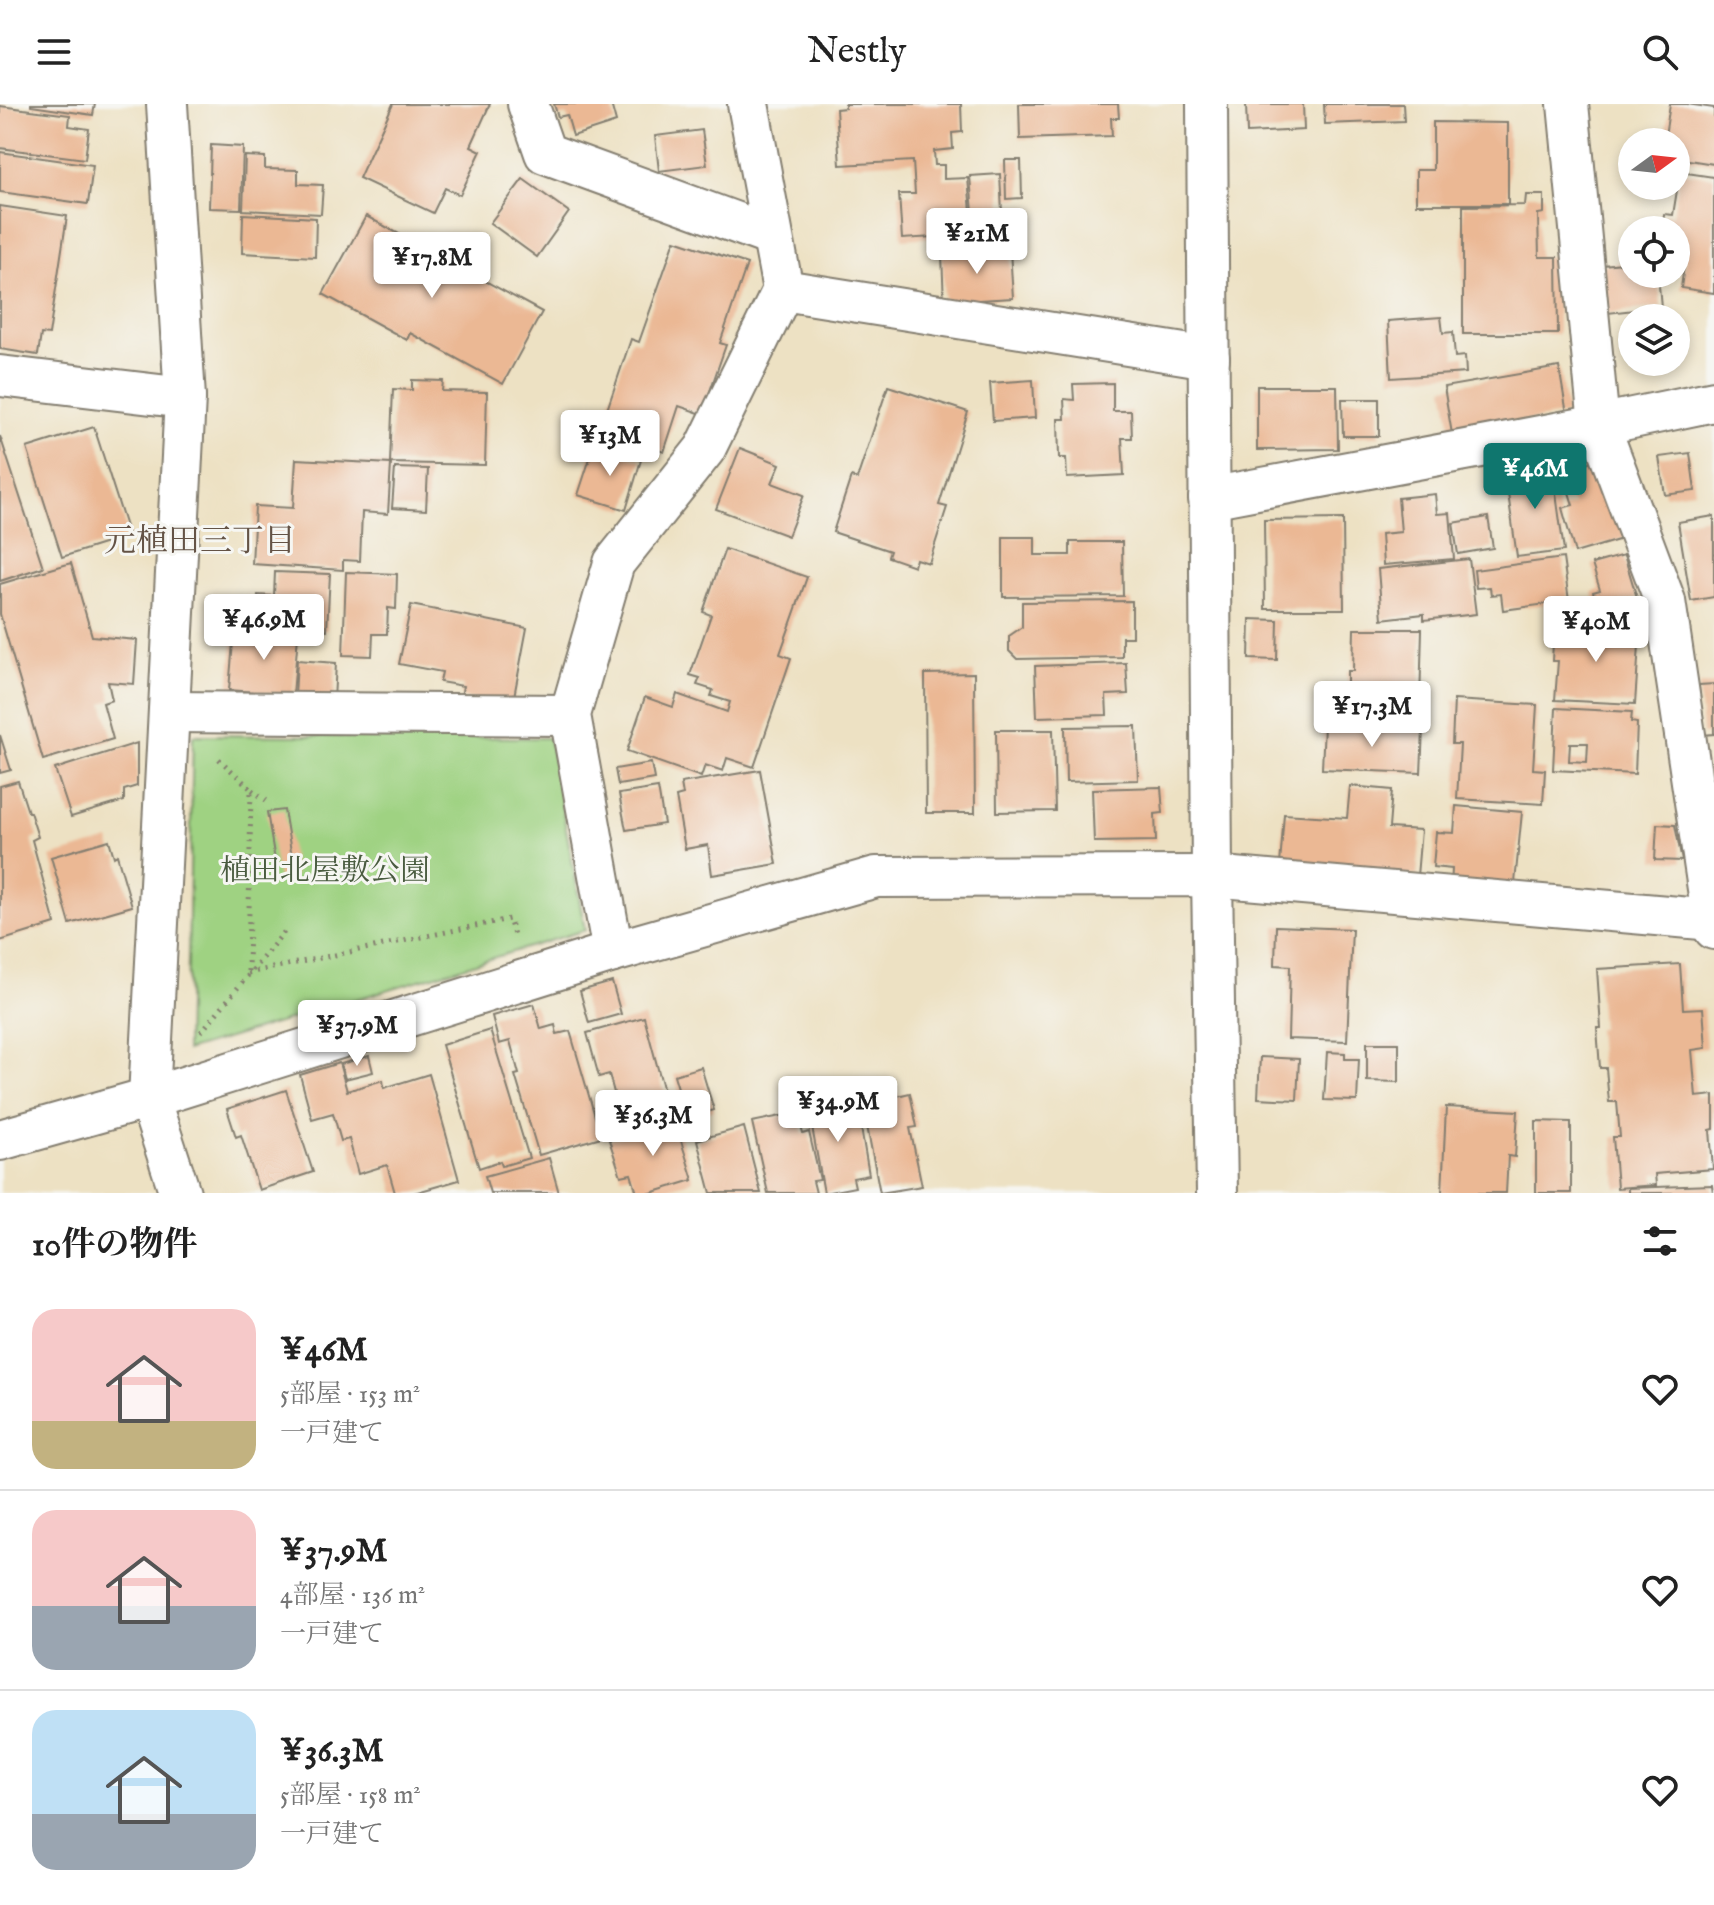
<!DOCTYPE html>
<html lang="ja">
<meta charset="utf-8">
<style>
:root{--surface:#fff;--page:#f6f6f6;--text:#222;--muted:#767676;--line:#e0e0e0;--accent:#0f766e}
body{margin:0;font-family:"IM FELL English","Noto Serif JP",serif;background:var(--page);color:var(--text);height:100vh;display:flex;flex-direction:column;font-size:30px;white-space:nowrap}
*{box-sizing:border-box;margin:0}
p{font-size:26px;color:var(--muted)}
.icon{flex:none;width:44px;height:44px;fill:none;stroke:currentColor;stroke-width:2;stroke-linecap:round;stroke-linejoin:round}
.map{position:relative;height:1089px;overflow:hidden}
.side{display:flex;flex-direction:column;background:var(--surface);flex:1}
.side>*{flex:none}
.needle{width:52px;rotate:75deg}
.fabs{position:absolute;left:1618px;top:24px;display:grid;gap:16px}
.fabs a{display:grid;place-items:center;width:72px;height:72px;border-radius:50%;background:var(--surface);box-shadow:0 4px 12px #0003;font-size:40px}
.price{position:absolute;translate:-50% -68px;padding:0 18px;border-radius:8px;background:#fff;color:#222;font-size:26px;line-height:52px;filter:drop-shadow(0 2px 4px #0008)}
.price::after{content:'';position:absolute;left:50%;top:48px;width:24px;height:18px;margin-left:-12px;background:inherit;clip-path:polygon(0 0,100% 0,50% 100%)}
.price.current{background:var(--accent);color:#fff}
ul{padding:0;list-style:none}
li{display:flex;align-items:center;gap:24px;height:200px;padding:0 32px}
li+li{border-top:2px solid var(--line)}
li span{display:grid;place-items:center;flex:none;width:224px;height:160px;border-radius:24px;color:#555}
li>.icon{margin-inline-start:auto}
span .icon{width:96px;height:96px;fill:#fffc;stroke-width:1}
li b{font-size:34px}
h2{display:flex;justify-content:space-between;align-items:center;height:96px;padding:0 32px;font-size:34px}
header{display:flex;justify-content:space-between;align-items:center;height:104px;padding:0 32px;background:var(--surface);font-size:36px;font-weight:600}
.map>svg:first-child{display:block}
.green{fill:#9fd282;stroke:#5e774f;stroke-width:2}
.building{fill:#ebb894;fill-rule:evenodd}
.lines{fill:none;stroke-linecap:round;stroke-linejoin:round}
.minor-casing{stroke:#847e70;stroke-width:44}
.path{stroke:#847e70;stroke-width:5;stroke-dasharray:2 6;stroke-linecap:butt}
.minor{stroke:#fff;stroke-width:40}
.labels{text-anchor:middle;stroke-width:6;stroke-linejoin:round;paint-order:stroke}
.park-label{font-size:30px;fill:#4a5c40;stroke:#f6f6f2}
.neighbourhood-label{font-size:32px;fill:#645346;stroke:#f6f6f2}
</style>
<header><svg class="icon" aria-label="menu" viewBox="0 0 24 24"><path d="M4 6h16M4 12h16M4 18h16"/></svg>Nestly<svg class="icon" aria-label="search" viewBox="0 0 24 24"><circle cx="10" cy="10" r="6"/><path d="M15 15l6 6"/></svg></header>
<div class="map">
<svg width="1714" height="1089" viewBox="0 0 1714 1089">
<rect width="100%" height="100%" fill="#f6f6f2"/>
<filter id="ink" filterUnits="userSpaceOnUse"><feTurbulence type="fractalNoise" baseFrequency=".0125" numOctaves="2"/><feDisplacementMap in="SourceGraphic" scale="16" xChannelSelector="R" yChannelSelector="G"/><feConvolveMatrix kernelMatrix="1 2 1 2 8 2 1 2 1" color-interpolation-filters="sRGB"/></filter>
<filter id="wash" filterUnits="userSpaceOnUse"><feTurbulence type="fractalNoise" baseFrequency=".006" numOctaves="4" result="noise"/><feDisplacementMap in="SourceGraphic" scale="32" xChannelSelector="R" yChannelSelector="G"/><feGaussianBlur stdDeviation="1.8" result="paint"/><feColorMatrix in="noise" values="0 0 0 0 0 0 0 0 0 0 0 0 0 0 0 0 0 1.4 0 .05"/><feComposite in="paint" operator="in"/></filter>
<g filter="url(#wash)">
<rect width="100%" height="100%" fill="#ede1c3"/>
<path class="green" d="M193 631 549 634 585 826 186 947Z"/>
<g id="blocks">
<g class="building">
<path d="M31 0H95L93 11 31 2Z"/>
<path d="M393 0H490L471 42 481 47 460 91 445 84 433 109 359 74Z"/>
<path d="M554 0H611L616 18 573 32 567 11 558 13Z"/>
<path d="M845 0H961L962 28 952 29 953 45 934 47 935 61H944V75L968 74 971 108 965 109 967 131 902 135 899 90H915L913 57 840 61 836 5 845 4Z"/>
<path d="M1019 0H1118L1119 14H1111L1112 32 1020 35Z"/>
<path d="M1246 0H1303L1304 26 1247 29Z"/>
<path d="M1324 0H1403L1404 17 1325 20Z"/>
<path d="M1670 0H1687L1714 4V60L1676 54V38H1664Z"/>
<path d="M0 2 70 11 69 22 89 25 85 55 0 44Z"/>
<path d="M1433 18 1508 19V100H1416V66H1433Z"/>
<path d="M702 26 707 61 659 67 655 32Z"/>
<path d="M211 41 243 43 241 105 209 104Z"/>
<path d="M0 48 93 61 88 100 0 88Z"/>
<path d="M245 52 265 53V65L298 66V80L323 81 321 110 243 106Z"/>
<path d="M1005 56H1021L1022 94 1006 95Z"/>
<path d="M1680 68 1714 73V189L1681 184 1685 154 1676 152V126H1662L1664 110 1673 111Z"/>
<path d="M1000 70 1002 108 973 109 970 72Z"/>
<path d="M523 75 569 108 537 153 490 119Z"/>
<path d="M1526 91H1544V109L1538 110 1539 153H1557L1558 230H1463V102L1525 101Z"/>
<path d="M0 102 67 112 49 231 41 230 38 251 0 245Z"/>
<path d="M243 110 316 114 315 153 242 149Z"/>
<path d="M366 112 542 208 503 280 410 229 407 236 323 190Z"/>
<path d="M675 136 747 160 720 239 726 241 702 310 679 302 664 348 652 344 649 351 639 348 637 353 601 341 612 308 607 306 631 235 639 238Z"/>
<path d="M1010 146 1013 194 944 198 942 151Z"/>
<path d="M1632 158V170H1658L1661 203 1608 209 1603 161Z"/>
<path d="M1441 213 1443 229 1453 228 1455 253 1465 252 1466 269 1391 274 1388 217Z"/>
<path d="M1559 263 1567 310 1452 330 1444 283Z"/>
<path d="M412 276 443 277 442 287 487 288 485 361 390 359 393 285 412 286Z"/>
<path d="M1033 276 1035 314 993 317 990 279Z"/>
<path d="M1113 279V307H1131L1132 334H1122L1124 371 1067 374 1066 354H1059L1058 315H1065L1064 295 1074 296 1073 280Z"/>
<path d="M888 282 968 308 939 401 947 403 929 459 916 455 914 462 888 453 890 447 833 428 851 373 857 375Z"/>
<path d="M1257 282H1337L1338 345 1257 346Z"/>
<path d="M1342 295H1379V332H1343Z"/>
<path d="M94 323 129 432 62 453 27 344Z"/>
<path d="M0 332 43 463 0 477Z"/>
<path d="M594 342 641 356 626 406 578 391Z"/>
<path d="M740 344 780 360 772 379 804 391 788 432 716 405Z"/>
<path d="M1690 349 1695 387 1665 391 1659 353Z"/>
<path d="M296 355 391 360 388 410 362 408 360 457 343 456V466L252 460 255 402 293 404Z"/>
<path d="M1596 356 1625 434 1575 449 1562 404 1573 401 1562 366Z"/>
<path d="M1552 361 1564 447 1517 453 1505 368Z"/>
<path d="M395 364 428 365 426 406 392 404Z"/>
<path d="M1435 390 1437 410 1450 409 1454 455 1383 461 1381 430 1401 428 1398 394Z"/>
<path d="M1714 412V493L1691 497 1678 418Z"/>
<path d="M1488 413 1493 444 1458 450 1453 419Z"/>
<path d="M1343 415 1344 505H1265L1264 416Z"/>
<path d="M1003 433H1035V451H1070V438H1122L1123 492 1003 493Z"/>
<path d="M725 445 807 473 780 550 791 554 754 663 727 654 723 667 705 661 701 673 627 647 645 593 673 603 677 590 727 608 730 598 711 592 713 586 697 581 700 574 690 571 711 511 703 508Z"/>
<path d="M1624 451 1637 494 1597 506 1593 488 1600 486 1592 460Z"/>
<path d="M1563 454 1569 497 1503 506 1501 490 1491 491 1490 483 1476 484 1474 466Z"/>
<path d="M1469 455 1476 510 1424 516V510L1382 515 1378 465Z"/>
<path d="M71 459 92 532 137 536 134 580 108 578 112 596 103 599 113 635 43 656 0 510V480Z"/>
<path d="M275 468 330 470 327 526 256 522 258 491 274 492Z"/>
<path d="M346 468 397 470 396 505 388 504 387 530H373L372 552 343 551Z"/>
<path d="M1132 497V533H1122V553L1017 555 1009 547V532L1022 523V498Z"/>
<path d="M411 501 527 524 512 603 461 593 463 582 440 578 442 568 399 560Z"/>
<path d="M1250 515 1278 516 1277 556 1249 555Z"/>
<path d="M1554 521 1640 526 1635 600 1555 596 1558 557H1552Z"/>
<path d="M1354 525H1422L1420 600 1347 599V567H1353Z"/>
<path d="M234 526 298 531 293 591 229 586Z"/>
<path d="M297 556 336 559 334 596 295 593Z"/>
<path d="M1126 559 1128 590 1106 591 1107 611 1037 613 1035 562Z"/>
<path d="M974 569 975 709H926L925 570Z"/>
<path d="M1714 580V630L1702 631 1699 581Z"/>
<path d="M1454 596 1537 601 1533 665 1545 666 1543 700 1457 695 1460 640H1452Z"/>
<path d="M1556 604 1632 608 1631 618 1637 619 1635 670 1553 666ZM1570 639H1588L1587 658 1569 657Z"/>
<path d="M1324 621 1423 625 1421 669 1322 665Z"/>
<path d="M1136 622 1138 676 1066 678 1065 623Z"/>
<path d="M996 626H1053L1055 707 997 708Z"/>
<path d="M0 631 11 666 0 669Z"/>
<path d="M137 639V682L124 686V697L71 713 55 665Z"/>
<path d="M651 659 654 675 618 681 615 665Z"/>
<path d="M760 666 777 760 712 771 708 741 685 745 676 693 683 691 681 679Z"/>
<path d="M18 677 28 708H30L38 733 32 736 55 820 0 837V682Z"/>
<path d="M1350 682 1392 686 1389 724 1421 726 1417 772 1280 761 1284 710 1347 714Z"/>
<path d="M1161 683 1163 709 1155 710 1156 737 1094 738 1092 685Z"/>
<path d="M658 684 664 720 626 726 619 690Z"/>
<path d="M1456 702 1522 708 1514 789 1451 784 1452 765 1433 763 1436 728 1454 729Z"/>
<path d="M284 706 295 771 278 775 267 708Z"/>
<path d="M1657 720 1675 721 1682 757 1655 756Z"/>
<path d="M109 736 114 753 117 751 132 802 70 820 51 753Z"/>
<path d="M1276 822 1352 825 1347 937 1288 935 1290 862 1275 861Z"/>
<path d="M1680 860 1683 905 1703 904 1706 944 1692 946 1696 993 1714 991V1025L1710 1026 1713 1065 1655 1070 1656 1081 1617 1084 1613 1033H1620L1617 998H1609L1606 964H1600L1597 924H1601L1597 865Z"/>
<path d="M612 878 621 910 589 919 580 887Z"/>
<path d="M534 900 541 925 555 921 557 930 570 927 601 1033 539 1051 515 971 519 970 510 937 499 940 492 912Z"/>
<path d="M644 913 668 1002 656 1006 660 1016 624 1026 609 970 599 973 587 929Z"/>
<path d="M490 926 529 1054 502 1062 500 1057 479 1064 442 941Z"/>
<path d="M1367 939H1399V978L1367 977Z"/>
<path d="M1327 948 1345 949V955H1359L1357 997 1324 996Z"/>
<path d="M369 952 373 968 345 975 341 960Z"/>
<path d="M1260 953 1299 955 1297 996 1258 994Z"/>
<path d="M339 959 347 987 383 976 384 984 429 970 459 1076 414 1089H395L387 1061 358 1070 349 1035 341 1037 333 1009 312 1015 300 971Z"/>
<path d="M701 963 714 1006 687 1014 674 971Z"/>
<path d="M895 979 897 992 910 989 917 1023 910 1024 922 1082 880 1089 860 986Z"/>
<path d="M286 986 313 1068 259 1086 241 1031 236 1033 227 1005Z"/>
<path d="M842 995 843 1002 857 1000 869 1071 853 1074 855 1083 824 1089 808 1001Z"/>
<path d="M1446 1003 1518 1007 1515 1053 1508 1052 1506 1089H1442Z"/>
<path d="M786 1011 787 1017 799 1015 803 1030 809 1028 820 1076 813 1077 816 1089H768L752 1018Z"/>
<path d="M675 1017 693 1076 651 1089H637L631 1070 621 1072 609 1036Z"/>
<path d="M1536 1017 1571 1018V1089H1536Z"/>
<path d="M744 1023 761 1089H711L697 1036Z"/>
<path d="M549 1054 559 1089H490L485 1072Z"/>
<path d="M1712 1081 1713 1089H1628V1084Z"/>
</g>
</g>
</g>
<g filter="url(#ink)">
<use href="#blocks" fill-opacity="0" stroke="#847e70" stroke-width="2"/>
<g class="lines">
<defs>
<g id="minor">
<path d="M167 0 185 294 149 994 180 1089"/>
<path d="M528 0 545 49 772 132"/>
<path d="M1207 0 1212 772 1217 1089"/>
<path d="M1568 0 1599 321 1665 497 1714 825"/>
<path d="M783 186 1209 254"/>
<path d="M0 272 185 294"/>
<path d="M1209 394 1599 321 1714 297"/>
<path d="M169 608 570 611"/>
<path d="M613 848 570 611 614 459 705 345 783 186 748 0"/>
<path d="M0 1036 149 994 613 848 876 773 1212 772 1713 816"/>
</g>
</defs>
<use href="#minor" class="minor-casing"/>
<g class="path">
<path d="M219 655 251 685 248 869"/>
<path d="M252 686 270 699"/>
<path d="M248 869 509 815 514 831"/>
<path d="M201 928 285 827"/>
</g>
<use href="#minor" class="minor"/>
</g>
</g>
<g class="labels">
<g class="park-label">
<text x="325" y="776">植田北屋敷公園</text>
</g>
<g class="neighbourhood-label">
<text x="200" y="447">元植田三丁目</text>
</g>
</g>
</svg>
<div class="fabs">
<a><svg class="needle" viewBox="-14 -14 28 28"><path d="M0-13l5 13h-10z" fill="#e53935"/><path d="M0 13l5-13h-10z" fill="#767676"/></svg></a>
<a><svg class="icon" aria-label="locate" viewBox="0 0 24 24"><circle cx="12" cy="12" r="6"/><path d="M12 2v4M12 18v4M2 12h4M18 12h4"/></svg></a>
<a><svg class="icon" aria-label="layers" viewBox="0 0 24 24"><path d="M12 4l9 5-9 5-9-5zM3 14l9 5 9-5"/></svg></a>
</div>
<b class="price" style="left:977px;top:172px">¥21M</b>
<b class="price" style="left:432px;top:196px">¥17.8M</b>
<b class="price" style="left:610px;top:374px">¥13M</b>
<b class="price current" style="left:1535px;top:407px">¥46M</b>
<b class="price" style="left:264px;top:558px">¥46.9M</b>
<b class="price" style="left:1596px;top:560px">¥40M</b>
<b class="price" style="left:1372px;top:645px">¥17.3M</b>
<b class="price" style="left:357px;top:964px">¥37.9M</b>
<b class="price" style="left:838px;top:1040px">¥34.9M</b>
<b class="price" style="left:653px;top:1054px">¥36.3M</b>
</div>
<section class="side">
<h2>10件の物件<svg class="icon" aria-label="filters" viewBox="0 0 24 24"><path d="M4 7h16M4 17h16"/><circle cx="9" cy="7" r="2"/><circle cx="15" cy="17" r="2"/></svg></h2>
<ul>
<li><span style="background:linear-gradient(#f6c9c9 70%,#c2b280 0)"><svg class="icon" aria-label="home" viewBox="0 0 24 24"><path d="M3 11l9-7 9 7M6 9v11h12V9"/></svg></span><div><b>¥46M</b><p>5部屋 · 153 m²</p><p>一戸建て</p></div><svg class="icon" aria-label="heart" viewBox="0 0 24 24"><path d="M12 20l-8-8c-3-5 5-10 8-4 3-6 11-1 8 4z"/></svg></li>
<li><span style="background:linear-gradient(#f6c9c9 60%,#9aa5b1 0)"><svg class="icon" aria-label="home" viewBox="0 0 24 24"><path d="M3 11l9-7 9 7M6 9v11h12V9"/></svg></span><div><b>¥37.9M</b><p>4部屋 · 136 m²</p><p>一戸建て</p></div><svg class="icon" aria-label="heart" viewBox="0 0 24 24"><path d="M12 20l-8-8c-3-5 5-10 8-4 3-6 11-1 8 4z"/></svg></li>
<li><span style="background:linear-gradient(#bfe0f5 65%,#9aa5b1 0)"><svg class="icon" aria-label="home" viewBox="0 0 24 24"><path d="M3 11l9-7 9 7M6 9v11h12V9"/></svg></span><div><b>¥36.3M</b><p>5部屋 · 158 m²</p><p>一戸建て</p></div><svg class="icon" aria-label="heart" viewBox="0 0 24 24"><path d="M12 20l-8-8c-3-5 5-10 8-4 3-6 11-1 8 4z"/></svg></li>
</ul>
</section>
